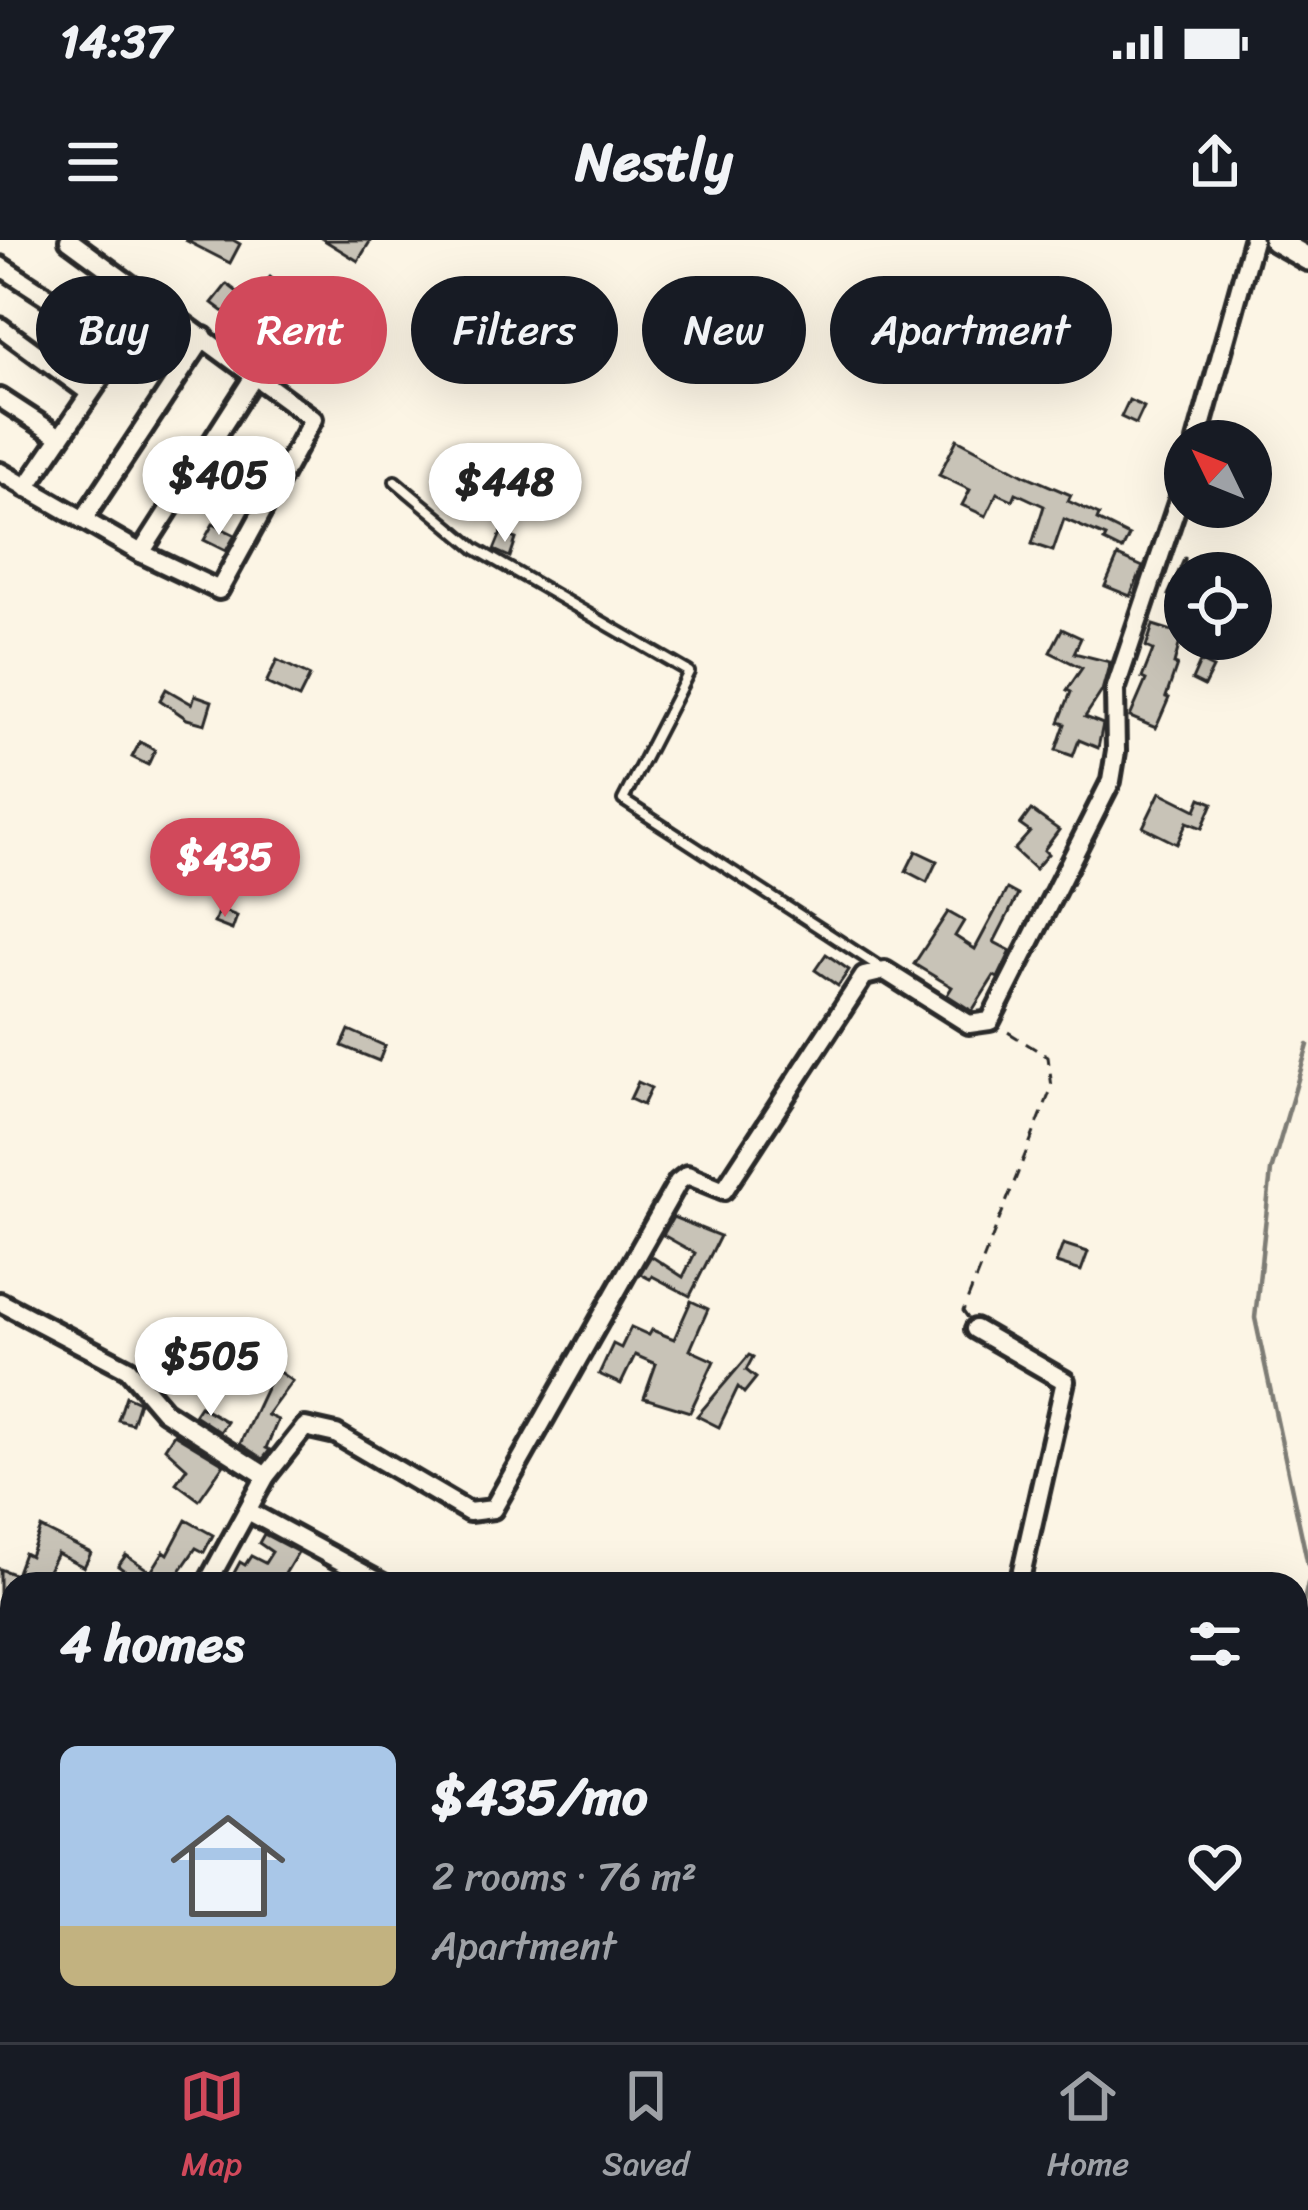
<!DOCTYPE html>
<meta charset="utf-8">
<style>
:root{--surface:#171b24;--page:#20242c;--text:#f1f3f6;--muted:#9ea1a6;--line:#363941;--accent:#d1495b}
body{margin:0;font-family:Sriracha,sans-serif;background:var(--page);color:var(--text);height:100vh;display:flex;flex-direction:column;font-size:45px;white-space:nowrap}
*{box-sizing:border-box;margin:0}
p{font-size:39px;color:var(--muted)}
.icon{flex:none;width:66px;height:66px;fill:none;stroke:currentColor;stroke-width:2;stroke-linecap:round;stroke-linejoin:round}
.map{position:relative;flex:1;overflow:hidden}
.details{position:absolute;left:0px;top:1332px;width:1308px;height:471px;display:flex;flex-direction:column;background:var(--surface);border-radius:36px 36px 0 0;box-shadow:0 12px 48px #0002}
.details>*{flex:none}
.hud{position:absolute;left:36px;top:36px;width:1236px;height:108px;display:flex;gap:24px}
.needle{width:78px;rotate:313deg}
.controls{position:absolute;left:1164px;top:180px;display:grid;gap:24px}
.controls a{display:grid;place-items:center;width:108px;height:108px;border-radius:50%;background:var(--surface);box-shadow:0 12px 48px #0002;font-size:60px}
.price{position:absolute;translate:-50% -102px;padding:0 27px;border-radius:42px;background:#fff;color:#222;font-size:39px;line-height:78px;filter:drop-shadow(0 3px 6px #0008)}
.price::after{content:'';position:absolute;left:50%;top:72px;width:36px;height:27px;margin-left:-18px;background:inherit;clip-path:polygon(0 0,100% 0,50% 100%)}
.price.current{background:var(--accent);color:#fff}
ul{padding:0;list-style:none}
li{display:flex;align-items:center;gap:36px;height:300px;padding:0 60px}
li span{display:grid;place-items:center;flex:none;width:336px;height:240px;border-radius:18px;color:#555}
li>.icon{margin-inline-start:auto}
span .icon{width:144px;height:144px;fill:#fffc;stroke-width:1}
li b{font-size:51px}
h2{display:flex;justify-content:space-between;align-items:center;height:144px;padding:0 60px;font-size:51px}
.pill{padding:0 42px;border-radius:54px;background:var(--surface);box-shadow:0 12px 48px #0002;font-size:42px;line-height:108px}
.pill.current{background:var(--accent);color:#fff}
.status{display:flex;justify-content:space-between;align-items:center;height:84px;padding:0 60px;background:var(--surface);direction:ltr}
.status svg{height:33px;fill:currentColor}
header{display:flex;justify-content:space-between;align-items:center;height:156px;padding:0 60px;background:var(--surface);font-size:54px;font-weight:700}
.menu{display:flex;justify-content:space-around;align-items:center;height:168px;border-top:3px solid var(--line);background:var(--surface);font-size:33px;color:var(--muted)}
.menu a{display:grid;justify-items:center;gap:6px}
.menu .current{color:var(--accent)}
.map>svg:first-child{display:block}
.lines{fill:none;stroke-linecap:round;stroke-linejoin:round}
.stream{stroke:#7d7b74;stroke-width:4.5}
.building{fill:#c8c3b7;stroke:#2b2b2b;stroke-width:3}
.service-casing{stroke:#2b2b2b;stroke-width:16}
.minor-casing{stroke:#2b2b2b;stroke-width:26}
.tertiary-casing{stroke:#2b2b2b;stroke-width:30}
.path{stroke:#2b2b2b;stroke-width:3;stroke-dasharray:12 9;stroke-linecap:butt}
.service{stroke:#fcf5e5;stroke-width:8}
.minor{stroke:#fcf5e5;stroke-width:16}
.tertiary{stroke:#fcf5e5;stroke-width:21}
</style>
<div class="status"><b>14:37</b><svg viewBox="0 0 49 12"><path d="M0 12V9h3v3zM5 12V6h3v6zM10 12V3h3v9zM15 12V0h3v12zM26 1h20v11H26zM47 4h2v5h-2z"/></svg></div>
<header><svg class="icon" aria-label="menu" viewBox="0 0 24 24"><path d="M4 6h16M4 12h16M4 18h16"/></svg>Nestly<svg class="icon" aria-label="share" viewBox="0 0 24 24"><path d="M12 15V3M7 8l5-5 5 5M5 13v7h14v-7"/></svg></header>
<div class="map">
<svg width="1308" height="1802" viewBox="0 0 1308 1802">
<rect width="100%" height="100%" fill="#fcf5e5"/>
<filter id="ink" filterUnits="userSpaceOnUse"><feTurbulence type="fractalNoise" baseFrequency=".00833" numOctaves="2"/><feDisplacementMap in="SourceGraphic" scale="24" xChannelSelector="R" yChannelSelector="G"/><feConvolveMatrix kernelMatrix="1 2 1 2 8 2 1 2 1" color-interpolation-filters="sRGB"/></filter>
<g filter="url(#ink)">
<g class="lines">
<g class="stream">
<path d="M1308 805 1271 931 1255 1078 1308 1325"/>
<path d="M1296 1396 1308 1343"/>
<path d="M1182 1802 1184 1791"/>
</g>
</g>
<g class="building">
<path d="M185 0H233L240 4 230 23Z"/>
<path d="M324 0H371L358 21Z"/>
<path d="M270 37 284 49 276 58 323 93 306 121 275 98 277 94 238 70 232 78 212 63 227 44 249 61Z"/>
<path d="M1129 160 1144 167 1136 184 1121 177Z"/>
<path d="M957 199 1024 235 1071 255 1068 261 1099 275 1097 280 1129 296 1122 310 1104 301 1106 297 1064 279 1053 311 1032 304 1044 266 1016 253 1013 260 997 253 986 276 962 265 970 250 939 235Z"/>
<path d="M213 284 235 295 226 311 204 300Z"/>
<path d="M501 293 516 299 510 317 494 310Z"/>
<path d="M1118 316 1143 327 1130 356 1105 346Z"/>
<path d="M1185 317V363L1168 355Z"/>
<path d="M1153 385 1182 394 1174 424 1177 425 1166 457 1169 458 1156 488 1130 477 1146 440 1142 438 1153 410 1146 407Z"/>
<path d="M1062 389 1081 398 1074 413 1110 422 1102 451 1085 477 1103 484 1098 508 1079 500 1073 516 1056 510 1065 484 1059 482 1071 452 1067 450 1082 428 1050 412Z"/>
<path d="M277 420 310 436 299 458 266 443Z"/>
<path d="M1200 422 1213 428 1204 446 1192 440Z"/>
<path d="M166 449 192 464 195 455 212 461 205 484 187 479 160 460Z"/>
<path d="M140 502 155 510 148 525 132 517Z"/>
<path d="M1160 552 1196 570 1201 558 1213 563 1202 588 1187 582 1177 604 1143 587Z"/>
<path d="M1031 570 1059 590 1044 610 1048 614 1035 629 1014 610 1030 592 1020 585Z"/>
<path d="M268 595 288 604 282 618 261 608Z"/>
<path d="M916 611 937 621 927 642 906 631Z"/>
<path d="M274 617 292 624 286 642 268 635Z"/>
<path d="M1007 649 1018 655 994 702 1011 711 998 738 994 736 972 771 947 755 952 747 914 724 948 672 964 681 955 696 975 709Z"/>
<path d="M219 669 237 676 232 690 214 683Z"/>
<path d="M826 714 849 730 838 746 815 730Z"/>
<path d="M349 790 385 806 379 821 342 806Z"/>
<path d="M638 842 651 848 643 865 630 859Z"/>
<path d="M673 977 720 996 690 1056 652 1036 650 1039 640 1034 651 1016 683 1037 695 1013 663 995Z"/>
<path d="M1063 1004 1088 1012 1081 1031 1056 1023Z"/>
<path d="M691 1061 708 1069 690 1110 714 1121 690 1172 644 1158 656 1124 635 1115 621 1144 599 1134 613 1104 621 1108 631 1087 649 1095 652 1090 674 1099Z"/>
<path d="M236 1098 258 1110 256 1115 263 1120 253 1137 224 1122Z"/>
<path d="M749 1115 753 1117 746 1130 756 1138 744 1153 738 1147 719 1187 697 1176Z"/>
<path d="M275 1129 292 1141 267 1175 278 1180 266 1208 270 1210 263 1219 240 1204Z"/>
<path d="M126 1156 139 1162 132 1184 118 1180Z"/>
<path d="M200 1166 227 1182 220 1192 194 1175Z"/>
<path d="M174 1194 224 1224 199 1260 176 1243 187 1228 165 1208Z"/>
<path d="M186 1280 213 1295 204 1312 196 1308 171 1344H143L118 1326 126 1315 151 1332 164 1311 168 1314Z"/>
<path d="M41 1288 91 1313 84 1327 57 1313 41 1344H12V1371L0 1390V1329L16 1335 24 1313 30 1316Z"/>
<path d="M264 1294 298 1312 279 1344H228L240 1322 245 1325 251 1316 265 1323 272 1312 259 1303Z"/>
<path d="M12 1491V1535L0 1547V1504Z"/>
<path d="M0 1553 12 1565V1651L0 1639V1595L10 1584 0 1575Z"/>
<path d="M12 1767V1802H0V1781Z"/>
</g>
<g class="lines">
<defs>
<path id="service" d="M395 241 476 309 689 432 623 560 884 730"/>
<g id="minor">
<path d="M0 26 123 106"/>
<path d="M0 87 90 153"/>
<path d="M0 158 60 197"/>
<path d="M1197 201 1253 0"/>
<path d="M0 232 141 313 219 350 313 179 69 0"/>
<path d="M26 248 154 60"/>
<path d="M83 280 204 97"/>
<path d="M141 313 255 135"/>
<path d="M0 1062 128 1129 164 1171 266 1236"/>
<path d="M975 1089 1065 1141 1019 1344"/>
<path d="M248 1271 383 1344"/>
<path d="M207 1344 266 1236 305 1187 336 1194 469 1272 493 1269 678 942 687 935 724 950 864 736 885 731 969 784 990 781 1111 541 1116 511 1115 450 1185 242"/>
<path d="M0 1466 7 1469"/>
<path d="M0 1721 12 1707"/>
<path d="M398 1791 421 1802"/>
<path d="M139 1802 146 1791"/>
<path d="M198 1802 204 1793"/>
<path d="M481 1802 488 1791"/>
<path d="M615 1802 617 1791"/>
<path d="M744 1802 749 1791"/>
<path d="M878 1802 884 1791"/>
</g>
<path id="tertiary" d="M1275 0 1308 19"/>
</defs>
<use href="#service" class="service-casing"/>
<use href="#minor" class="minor-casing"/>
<use href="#tertiary" class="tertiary-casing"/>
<path class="path" d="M968 1078 963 1071 1052 847 1048 817 1003 789"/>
<use href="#service" class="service"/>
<use href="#minor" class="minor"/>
<use href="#tertiary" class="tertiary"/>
</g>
</g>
</svg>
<div class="controls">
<a><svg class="needle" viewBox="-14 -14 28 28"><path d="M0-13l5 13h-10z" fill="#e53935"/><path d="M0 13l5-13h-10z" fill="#9ea1a6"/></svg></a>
<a><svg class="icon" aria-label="locate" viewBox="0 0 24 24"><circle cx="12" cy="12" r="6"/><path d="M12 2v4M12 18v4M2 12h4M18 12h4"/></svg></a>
</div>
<b class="price" style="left:219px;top:298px">$405</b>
<b class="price" style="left:505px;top:305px">$448</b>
<b class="price current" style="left:225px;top:680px">$435</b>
<b class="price" style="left:211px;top:1179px">$505</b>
<div class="hud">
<a class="pill">Buy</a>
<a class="pill current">Rent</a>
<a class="pill">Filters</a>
<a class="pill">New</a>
<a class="pill">Apartment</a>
</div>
<section class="details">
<h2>4 homes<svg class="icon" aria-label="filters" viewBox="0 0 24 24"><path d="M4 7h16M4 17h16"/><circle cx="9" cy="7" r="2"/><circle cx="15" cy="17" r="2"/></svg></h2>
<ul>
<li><span style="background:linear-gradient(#a9c7e8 75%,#c2b280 0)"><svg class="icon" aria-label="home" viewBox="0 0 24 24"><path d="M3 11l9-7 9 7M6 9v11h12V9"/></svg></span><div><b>$435/mo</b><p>2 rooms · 76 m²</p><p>Apartment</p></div><svg class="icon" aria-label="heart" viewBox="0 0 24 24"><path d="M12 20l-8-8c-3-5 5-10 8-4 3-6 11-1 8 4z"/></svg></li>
</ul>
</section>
</div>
<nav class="menu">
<a class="current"><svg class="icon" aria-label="map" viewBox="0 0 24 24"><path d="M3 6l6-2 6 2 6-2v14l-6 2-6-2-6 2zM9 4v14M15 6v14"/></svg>Map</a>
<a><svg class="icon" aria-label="saved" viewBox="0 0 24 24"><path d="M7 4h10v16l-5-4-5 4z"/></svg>Saved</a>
<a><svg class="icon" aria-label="home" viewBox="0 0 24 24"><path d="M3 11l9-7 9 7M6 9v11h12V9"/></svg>Home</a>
</nav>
